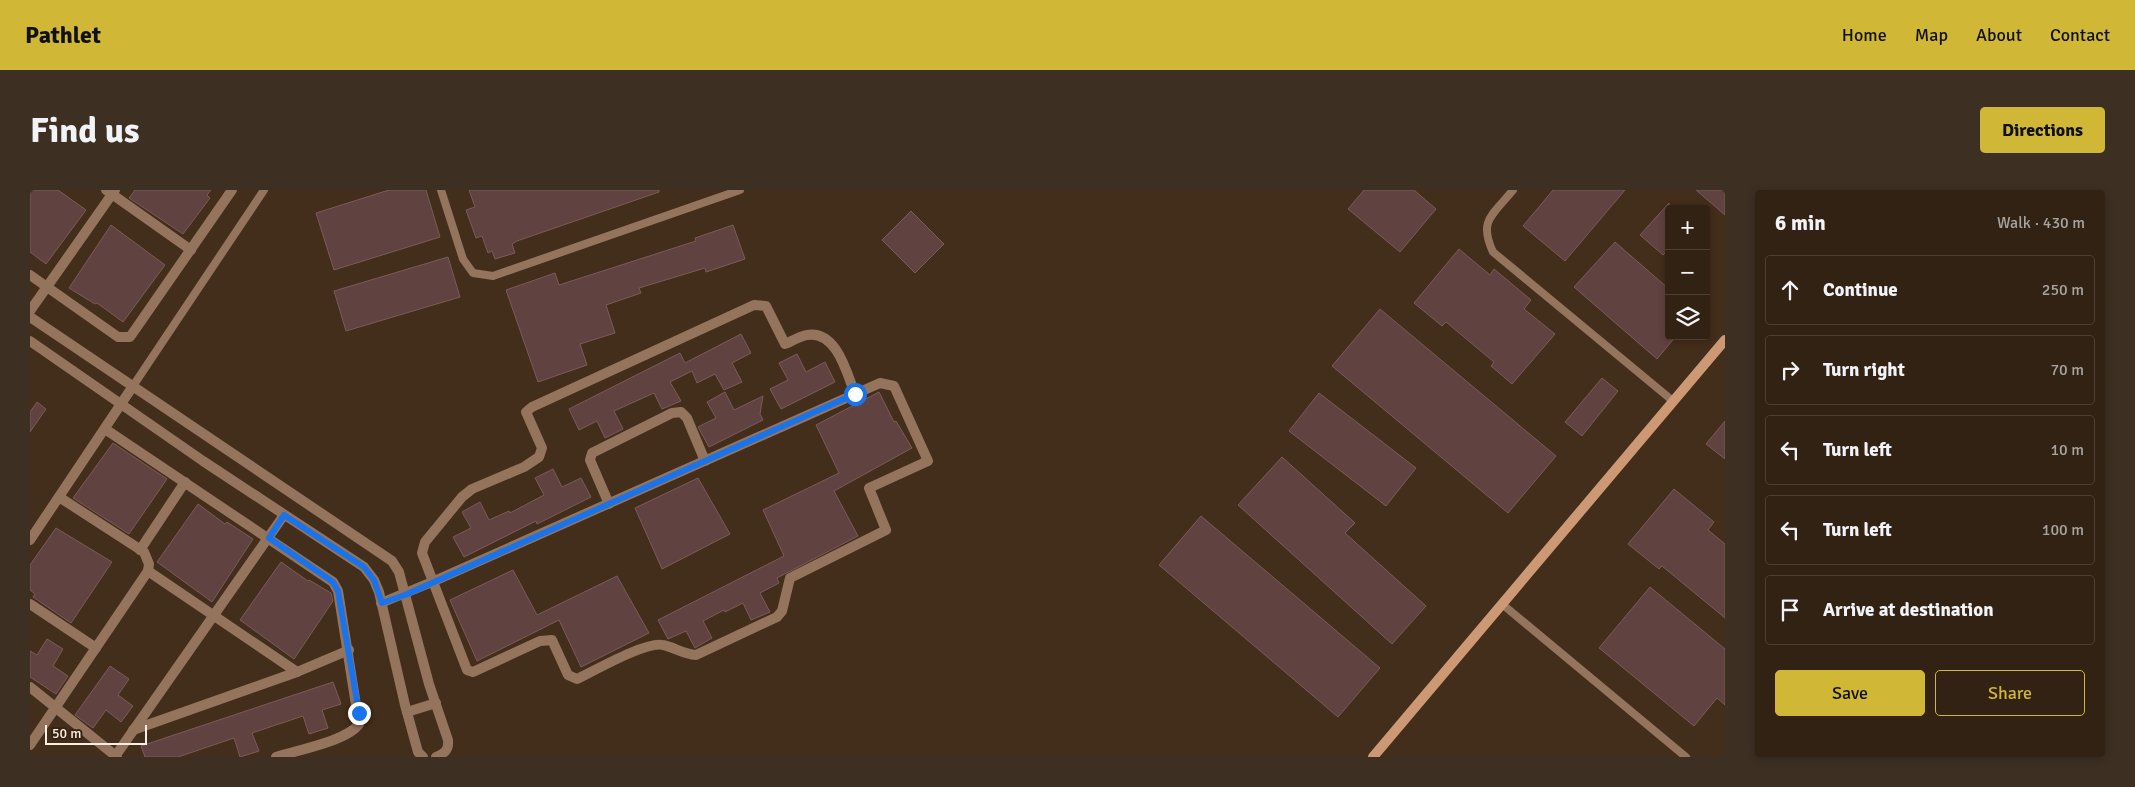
<!DOCTYPE html>
<html lang="en">
<head>
<meta charset="utf-8">
<style>
  :root { --surface:#322214; --page:#3d2f22; --text:#f1f3f6; --muted:#a8a4a0; --line:#4d3f34; --accent:#d0b736 }
  body { margin:0; font-family:Signika,sans-serif; background:var(--page); color:var(--text) }
  .controls { position:absolute; right:15px; top:15px; display:grid; overflow:hidden; border-radius:5px; box-shadow:0 2px 8px #0003 }
  .controls button { width:45px; height:45px; display:grid; place-items:center; padding:0; border:0; border-bottom:1px solid var(--line); background:var(--surface); color:var(--text); font:25px sans-serif }
  .scale { position:absolute; left:15px; bottom:12px; width:102px; box-sizing:border-box; padding-left:5px; border:2px solid #fceee3; border-top:0; font-size:14px; line-height:18px; white-space:nowrap; color:#fceee3; -webkit-text-stroke:4px #382312; paint-order:stroke }
  .stop { position:absolute; width:15px; height:15px; margin:-11px; border:4px solid #1a73e8; border-radius:50%; background:#fff }
  .stop.end { background:#1a73e8; border-color:#fff; box-shadow:0 1px 5px #0008 }
  .list { margin:0; padding:0; list-style:none }
  h2 { display:flex; justify-content:space-between; align-items:center; height:65px; margin:0; padding:0 20px; font-size:21px }
  h2 small { font-size:16px; font-weight:400; color:var(--muted) }
  .list li { display:grid; grid-template-columns:32px 1fr auto; gap:15px; align-items:center; box-sizing:border-box; height:70px; margin:0 10px 10px; padding:0 10px; border:1px solid var(--line); border-radius:5px }
  .list b { display:block; font-size:19px; white-space:nowrap }
  .list em { font-size:16px; font-style:normal; color:var(--muted) }
  .actions { display:flex; gap:10px; padding:15px 20px }
  .actions a { flex:1; padding:11px 0; border:1px solid var(--accent); border-radius:5px; text-align:center; font-size:18px; color:var(--accent) }
  .actions .main { background:var(--accent); color:#111 }
  .icon { flex:none; width:28px; height:28px; fill:none; stroke:currentColor; stroke-width:2; stroke-linecap:round; stroke-linejoin:round }
  .map { position:relative; flex:none; width:1695px; height:567px; overflow:hidden; border-radius:5px }
  header { display:flex; align-items:center; gap:30px; box-sizing:border-box; height:70px; padding:0 25px; background:var(--accent); color:#111 }
  header strong { font-size:24px }
  nav { display:flex; gap:28px; margin-inline-start:auto; font-size:18px }
  .intro { display:flex; align-items:center; justify-content:space-between; box-sizing:border-box; height:120px; padding:0 30px }
  h1 { margin:0; font-size:35px }
  .button { padding:12px 22px; border-radius:5px; background:var(--accent); color:#111; font-size:18px; font-weight:700 }
  main { display:flex; gap:30px; padding:0 30px }
  aside { flex:1; background:var(--surface); border-radius:5px; box-shadow:0 2px 8px #0003 }
  .map>svg:first-child { display:block }
  .building { fill:#604240; stroke:#7c5b59 }
  .lines { fill:none; stroke-linecap:round; stroke-linejoin:round }
  .lane { stroke:#95745e; stroke-width:8 }
  .street { stroke:#95745e; stroke-width:10 }
  .secondary { stroke:#cd9874; stroke-width:10 }
  .route { stroke:#1a73e8; stroke-width:6 }
</style>
</head>
<body>
<header>
<strong>Pathlet</strong>
<nav><a>Home</a><a>Map</a><a>About</a><a>Contact</a></nav>
</header>
<div class="intro"><h1>Find us</h1><a class="button">Directions</a></div>
<main>
<div class="map">
<svg width="1695" height="567" viewBox="0 0 1695 567">
  <rect width="100%" height="100%" fill="#432d1b"/>
  <g class="building">
    <polygon points="0,0 28,0 56,20 16,74 0,62"/>
    <polygon points="105,0 181,0 177,5 180,8 153,44 99,8"/>
    <polygon points="359,0 396,0 410,47 304,80 286,23"/>
    <polygon points="439,0 629,0 629,2 487,51 482,54 485,63 465,69 462,61 458,63 452,46 446,48 436,20 445,17"/>
    <polygon points="1334,0 1384,0 1406,19 1370,62 1318,19"/>
    <polygon points="1523,0 1595,0 1535,71 1493,36"/>
    <polygon points="1666,0 1695,0 1695,25"/>
    <polygon points="1639,13 1639,59 1633,65 1610,45"/>
    <polygon points="881,21 914,54 885,83 852,50"/>
    <polygon points="81,35 135,75 93,132 67,113 65,114 39,98"/>
    <polygon points="703,35 715,69 676,82 675,78 609,98 611,103 576,115 585,143 550,154 557,175 508,192 476,100 525,83 529,95 666,51 665,48"/>
    <polygon points="1585,52 1639,99 1639,146 1646,146 1627,169 1544,97"/>
    <polygon points="1429,59 1460,85 1464,79 1501,110 1494,119 1525,144 1482,194 1461,176 1464,172 1416,132 1412,136 1384,113"/>
    <polygon points="418,67 430,107 316,141 304,101"/>
    <polygon points="1350,119 1526,266 1478,323 1302,176"/>
    <polygon points="711,144 721,163 702,173 712,192 694,200 685,184 667,193 662,181 640,192 651,211 632,219 624,203 584,221 593,239 575,248 567,231 549,240 539,219 650,163 655,173"/>
    <polygon points="767,164 776,182 795,172 805,192 751,219 740,199 758,190 749,173"/>
    <polygon points="1572,188 1588,201 1552,246 1535,232"/>
    <polygon points="695,202 704,220 733,206 730,224 733,230 679,257 668,237 686,228 677,212"/>
    <polygon points="849,202 864,232 866,231 882,258 804,301 828,346 747,388 749,393 730,403 740,422 721,430 713,413 695,422 694,420 673,431 682,448 665,458 656,441 638,449 628,430 754,366 733,320 809,283 786,235"/>
    <polygon points="1289,203 1386,278 1356,316 1259,241"/>
    <polygon points="7,212 16,219 0,242 0,222"/>
    <polygon points="1695,231 1695,269 1676,254"/>
    <polygon points="83,253 137,289 99,344 43,308"/>
    <polygon points="1252,267 1325,333 1315,343 1396,416 1362,454 1208,315"/>
    <polygon points="523,279 532,297 551,288 561,307 507,334 506,331 434,367 423,347 441,338 432,322 450,312 459,330 479,321 480,323 514,305 505,288"/>
    <polygon points="668,288 700,344 632,379 605,318"/>
    <polygon points="1644,299 1684,332 1678,340 1695,354 1695,428 1632,376 1629,379 1598,354"/>
    <polygon points="168,314 195,334 197,332 223,349 182,412 127,372"/>
    <polygon points="1171,326 1350,478 1308,527 1129,375"/>
    <polygon points="26,338 82,372 41,433 3,407 5,404 0,400 0,375"/>
    <polygon points="251,372 278,391 279,390 301,403 303,411 264,469 210,430"/>
    <polygon points="483,380 507,425 587,386 619,443 551,477 529,430 447,471 420,410"/>
    <polygon points="1620,397 1695,459 1695,515 1687,508 1664,536 1569,458"/>
    <polygon points="17,449 33,459 23,476 38,486 26,504 0,487 0,461 7,465"/>
    <polygon points="80,476 99,489 88,505 103,516 91,532 76,520 63,538 45,525"/>
    <polygon points="303,492 311,514 292,520 298,538 279,544 273,526 222,543 229,561 210,567 204,548 148,567 115,567 111,556"/>
  </g>
  <g class="lines">
    <g class="lane">
      <polyline points="411,0 433,69 443,83 463,86 710,0"/>
      <path d="M1483,0C1463,25 1448,30 1463,62L1643,211"/>
      <polyline points="103,196 234,0"/>
      <polyline points="1472,414 1656,567"/>
    </g>
    <g class="street">
      <polyline points="76,0 161,60"/>
      <polyline points="0,85 88,147 100,147 202,0"/>
      <polyline points="0,121 85,0"/>
      <path d="M0,127L362,371L369,382L399,494L418,550C419,560 415,563 406,567"/>
      <polyline points="0,151 173,271 334,377 344,390 349,402 375,515 388,562 393,567"/>
      <path d="M75,239L303,392L308,401L329,534C317,551 268,560 246,567"/>
      <polyline points="579,314 560,270 562,263 642,223 651,222 657,228 675,271"/>
      <polyline points="0,350 103,196"/>
      <polyline points="110,360 155,292"/>
      <polyline points="118,381 267,482"/>
      <path d="M351,413L402,392L850,193L864,196L898,271L839,298L856,340L760,388L752,421L747,427L666,465C653,464 644,457 633,455C616,451 564,481 547,489L538,485L522,450L510,451L443,482L437,480L392,363L395,352L432,307L442,299L494,277L509,267L512,258L496,222L502,217L724,115L736,116L755,154C762,151 770,146 777,145C807,140 817,184 825,204"/>
      <polyline points="0,414 66,458"/>
      <polyline points="0,497 87,567"/>
      <polyline points="377,522 406,513"/>
      <polyline points="103,540 267,482 319,460"/>
      <polyline points="0,555 118,381 119,374 114,362 29,307"/>
      <polyline points="86,565 254,325"/>
    </g>
    <polyline class="secondary" points="1343,567 1695,150"/>
  </g>
  <g class="lines">
    <polyline class="route" points="329,523 308,401 303,392 239,348 254,325 334,377 344,390 352,413 375,405 825,204"/>
  </g>
</svg>
<div class="controls">
<button>+</button>
<button>−</button>
<button><svg class="icon" aria-label="layers" viewBox="0 0 24 24"><path d="M12 4l9 5-9 5-9-5zM3 14l9 5 9-5"/></svg></button>
</div>
<div class="scale">50 m</div>
<div class="stop" style="left:825px;top:204px"></div>
<div class="stop end" style="left:329px;top:523px"></div>
</div>
<aside>
<h2>6 min<small>Walk · 430 m</small></h2>
<ul class="list">
<li><svg class="icon" aria-label="ahead" viewBox="0 0 24 24"><path d="M12 20V5M6 11l6-6 6 6"/></svg><div><b>Continue</b></div><em>250 m</em></li>
<li><svg class="icon" aria-label="right" viewBox="0 0 24 24"><path d="M7 20v-9h11M14 6l5 5-5 5"/></svg><div><b>Turn right</b></div><em>70 m</em></li>
<li><svg class="icon" aria-label="left" viewBox="0 0 24 24"><path d="M17 20v-9H6M10 6l-5 5 5 5"/></svg><div><b>Turn left</b></div><em>10 m</em></li>
<li><svg class="icon" aria-label="left" viewBox="0 0 24 24"><path d="M17 20v-9H6M10 6l-5 5 5 5"/></svg><div><b>Turn left</b></div><em>100 m</em></li>
<li><svg class="icon" aria-label="arrive" viewBox="0 0 24 24"><path d="M6 21V4h12l-3 4 3 4H6"/></svg><div><b>Arrive at destination</b></div></li>
</ul>
<div class="actions"><a class="main">Save</a><a>Share</a></div>
</aside>
</main>
</body>
</html>
